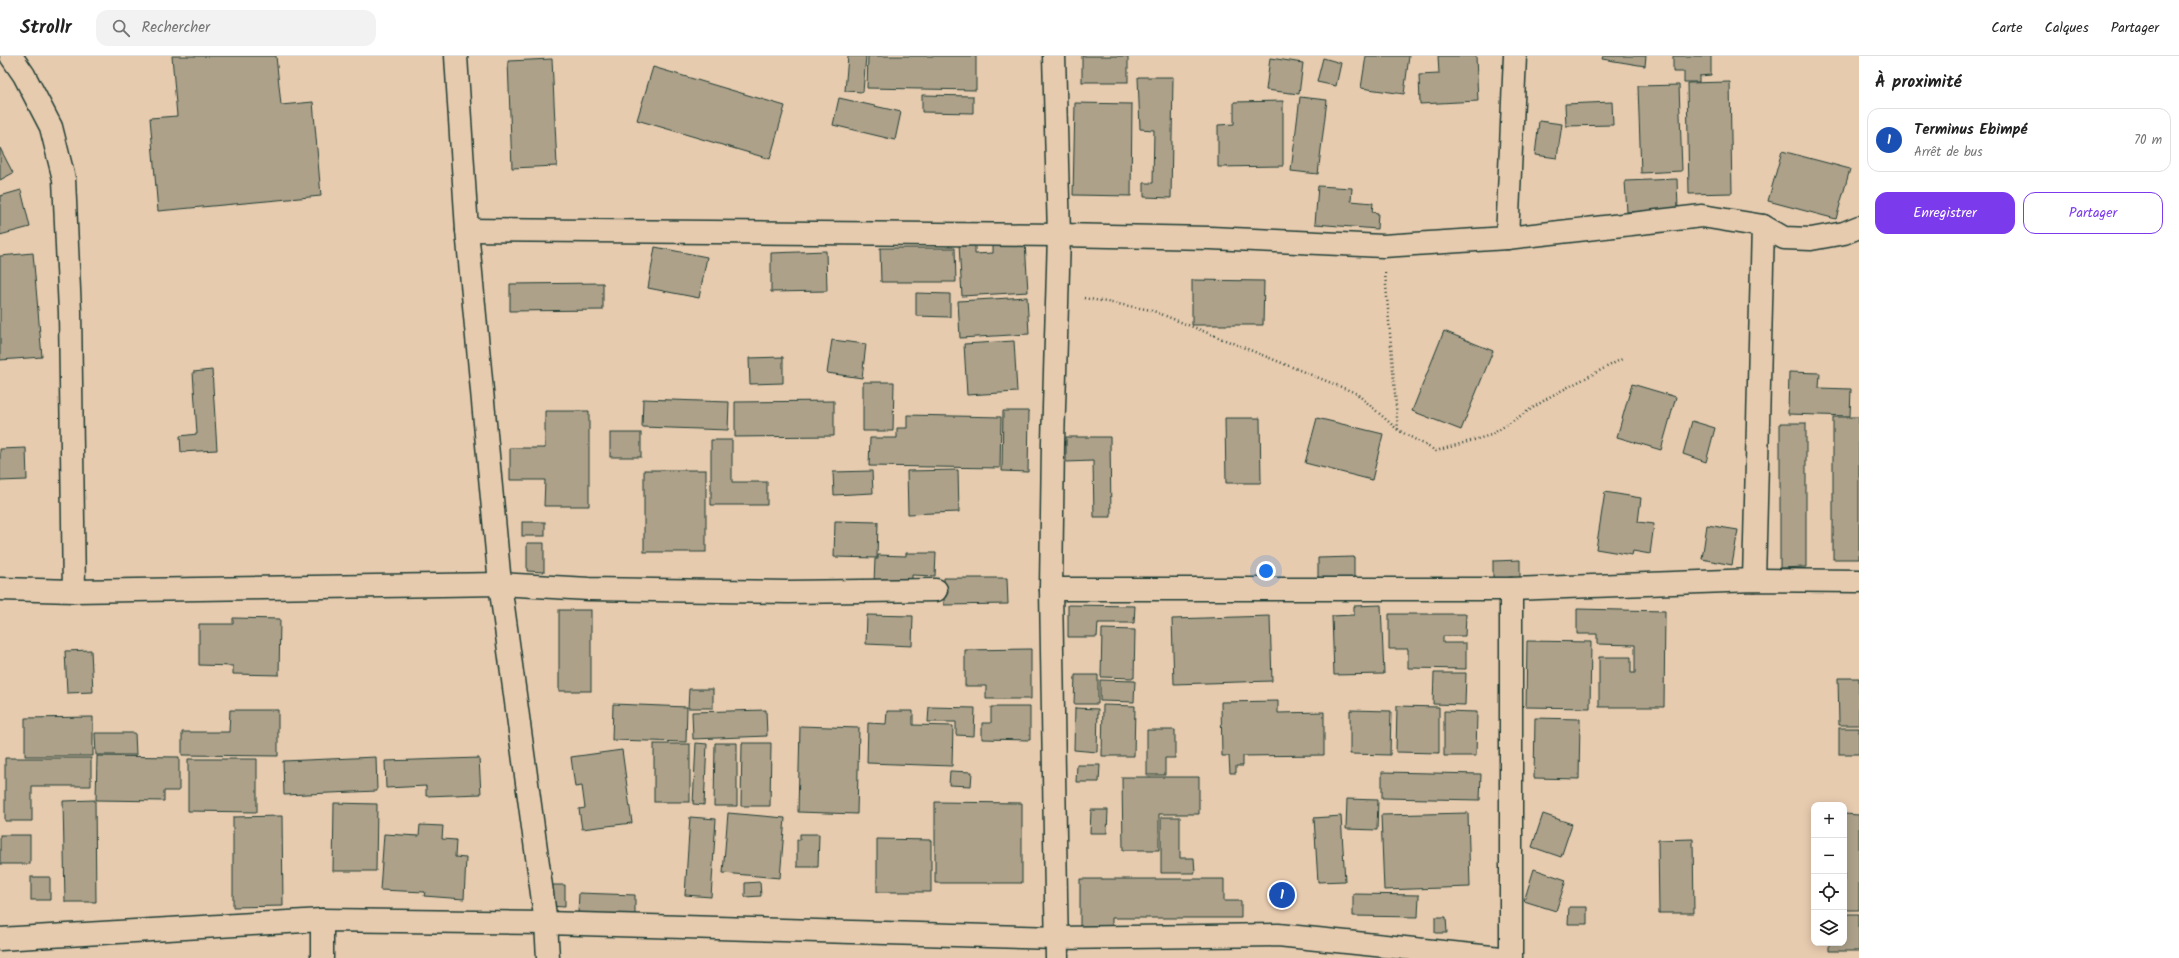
<!DOCTYPE html>
<html lang="fr">
<head>
<meta charset="utf-8">
<style>
  :root { --surface:#fff; --page:#f2f2f2; --text:#222; --muted:#767676; --line:#e0e0e0; --accent:#7c3aed }
  body { margin:0; font-family:Kalam,sans-serif; background:var(--page); color:var(--text) }
  .controls { position:absolute; right:12px; bottom:12px; display:grid; overflow:hidden; border-radius:8px; box-shadow:0 2px 10px #0003 }
  .controls button { width:36px; height:36px; display:grid; place-items:center; padding:0; border:0; border-bottom:1px solid var(--line); background:var(--surface); color:var(--text); font:20px sans-serif }
  .you { position:absolute; left:1266px; top:515px; width:14px; height:14px; margin:-10px; border:3px solid #fff; border-radius:50%; background:#1a73e8; box-shadow:0 0 0 6px #1a73e833 }
  .badge { display:grid; place-items:center; width:26px; height:26px; border-radius:50%; background:var(--accent); color:#fff; font-size:13px; font-weight:700 }
  .pin { position:absolute; translate:-50% -50%; border:2px solid #fff; box-shadow:0 1px 4px #0006 }
  .list { margin:0; padding:0; list-style:none }
  h2 { display:flex; justify-content:space-between; align-items:center; height:52px; margin:0; padding:0 16px; font-size:17px }
  h2 small { font-size:13px; font-weight:400; color:var(--muted) }
  .list li { display:grid; grid-template-columns:26px 1fr auto; gap:12px; align-items:center; box-sizing:border-box; height:64px; margin:0 8px 8px; padding:0 8px; border:1px solid var(--line); border-radius:12px }
  .list b { display:block; font-size:15px; white-space:nowrap }
  .list p { margin:0; font-size:13px; white-space:nowrap; color:var(--muted) }
  .list em { font-size:13px; font-style:normal; color:var(--muted) }
  .actions { display:flex; gap:8px; padding:12px 16px }
  .actions a { flex:1; padding:9px 0; border:1px solid var(--accent); border-radius:12px; text-align:center; font-size:14px; color:var(--accent) }
  .actions .main { background:var(--accent); color:#fff }
  .icon { flex:none; width:22px; height:22px; fill:none; stroke:currentColor; stroke-width:2; stroke-linecap:round; stroke-linejoin:round }
  .map { position:relative; flex:none; width:1859px; height:902px; overflow:hidden }
  header { display:flex; align-items:center; gap:24px; box-sizing:border-box; height:56px; padding:0 20px; background:var(--surface); border-bottom:1px solid var(--line) }
  header strong { font-size:19px }
  nav { display:flex; gap:22px; margin-inline-start:auto; font-size:14px }
  .search { width:280px; height:36px; background:var(--page); display:flex; align-items:center; gap:10px; box-sizing:border-box; padding:0 14px; border-radius:12px; color:var(--muted); font-size:15px }
  main { display:flex }
  aside { flex:1; background:var(--surface) }
  .map>svg:first-child { display:block }
  .building { fill:#ada18a; stroke:#1f3d34 }
  .lines { fill:none; stroke-linecap:round; stroke-linejoin:round }
  .street-casing { stroke:#1f3d34; stroke-width:25 }
  .secondary-casing { stroke:#1f3d34; stroke-width:25 }
  .path { stroke:#1f3d34; stroke-width:2.5; stroke-dasharray:1 3; stroke-linecap:butt }
  .street { stroke:#e7cbaf; stroke-width:22 }
  .secondary { stroke:#e7cbaf; stroke-width:22 }
</style>
</head>
<body>
<header>
<strong>Strollr</strong>
<div class="search"><svg class="icon" aria-label="search" viewBox="0 0 24 24"><circle cx="10" cy="10" r="6"/><path d="M15 15l6 6"/></svg>Rechercher</div>
<nav><a>Carte</a><a>Calques</a><a>Partager</a></nav>
</header>
<main>
<div class="map">
<svg width="1859" height="902" viewBox="0 0 1859 902">
  <rect width="100%" height="100%" fill="#e7cbaf"/>
  <filter id="ink" filterUnits="userSpaceOnUse"><feTurbulence type="fractalNoise" baseFrequency=".025" numOctaves="2"/><feDisplacementMap in="SourceGraphic" scale="8" xChannelSelector="R" yChannelSelector="G"/><feConvolveMatrix kernelMatrix="1 2 1 2 8 2 1 2 1" color-interpolation-filters="sRGB"/></filter>
  <g filter="url(#ink)">
    <g class="building">
      <polygon points="172,0 276,0 281,49 313,46 321,140 158,155 150,62 177,60"/>
      <polygon points="848,0 866,0 863,36 845,35"/>
      <polygon points="868,0 976,0 976,34 867,32"/>
      <rect x="1082" y="0" width="46" height="26"/>
      <polygon points="1366,0 1409,0 1404,38 1361,32"/>
      <polygon points="1438,0 1476,0 1478,45 1420,48 1419,19 1439,18"/>
      <polygon points="1603,0 1646,0 1645,10 1602,3"/>
      <polygon points="1673,0 1711,0 1711,19 1699,20 1699,26 1684,26 1684,16 1673,16"/>
      <polygon points="1270,2 1303,7 1299,38 1266,34"/>
      <polygon points="1323,2 1341,7 1336,30 1317,26"/>
      <polygon points="552,3 557,110 512,112 508,5"/>
      <polygon points="653,11 785,50 770,103 637,64"/>
      <polygon points="1138,21 1173,21 1171,142 1144,141 1144,127 1153,127 1154,74 1140,73"/>
      <polygon points="1730,26 1732,137 1689,138 1687,27"/>
      <polygon points="1679,29 1682,115 1641,117 1638,30"/>
      <polygon points="922,39 973,40 973,57 922,56"/>
      <polygon points="1300,41 1327,44 1318,118 1291,115"/>
      <polygon points="839,42 901,56 895,84 833,69"/>
      <polygon points="1283,45 1283,110 1218,111 1218,69 1234,68 1234,46"/>
      <polygon points="1612,46 1613,69 1566,70 1565,48"/>
      <polygon points="1075,47 1132,48 1131,140 1073,139"/>
      <polygon points="1539,65 1562,68 1557,102 1535,99"/>
      <polygon points="0,92 13,117 0,124"/>
      <polygon points="1782,95 1850,113 1836,163 1768,145"/>
      <polygon points="1677,123 1678,154 1627,156 1625,125"/>
      <polygon points="1318,130 1352,132 1351,145 1373,147 1372,156 1378,157 1377,173 1315,168"/>
      <polygon points="21,134 30,171 0,179 0,140"/>
      <polygon points="1025,186 1028,236 962,240 959,188 975,187 975,198 993,197 993,188"/>
      <polygon points="655,191 707,201 699,242 648,232"/>
      <polygon points="880,192 955,192 956,226 881,226"/>
      <polygon points="826,195 827,235 771,236 771,197"/>
      <polygon points="33,197 42,301 0,304 0,200"/>
      <polygon points="1192,224 1264,225 1263,269 1192,269"/>
      <polygon points="603,227 603,254 510,255 510,228"/>
      <polygon points="916,237 950,238 950,261 916,260"/>
      <polygon points="1027,241 1029,278 960,282 958,245"/>
      <polygon points="1444,275 1493,295 1461,374 1412,355"/>
      <polygon points="832,284 866,288 862,322 827,317"/>
      <polygon points="1014,285 1017,336 967,339 964,288"/>
      <polygon points="783,301 783,327 750,328 749,302"/>
      <polygon points="212,314 217,394 181,396 180,380 197,378 193,316"/>
      <polygon points="1789,316 1820,317 1819,332 1851,333 1850,360 1788,358"/>
      <polygon points="863,326 894,326 893,375 863,375"/>
      <polygon points="1632,328 1676,341 1661,394 1617,381"/>
      <polygon points="643,343 729,346 728,374 642,371"/>
      <polygon points="834,345 834,380 735,381 735,346"/>
      <polygon points="545,355 589,355 589,450 544,450 545,424 510,424 510,392 545,392"/>
      <polygon points="1003,355 1029,355 1028,416 1002,415"/>
      <polygon points="907,359 1001,361 1000,412 869,410 870,382 897,382 897,372 907,372"/>
      <rect x="1833" y="361" width="26" height="142"/>
      <polygon points="1225,362 1260,362 1261,427 1226,427"/>
      <polygon points="1317,362 1383,378 1372,424 1305,407"/>
      <polygon points="1692,365 1715,372 1706,406 1683,398"/>
      <polygon points="1780,367 1806,367 1806,511 1780,512"/>
      <rect x="610" y="377" width="31" height="24"/>
      <polygon points="1066,381 1110,381 1111,461 1094,461 1093,405 1066,406"/>
      <polygon points="711,384 732,384 732,426 767,426 767,449 711,449"/>
      <polygon points="26,392 27,424 0,425 0,393"/>
      <rect x="644" y="414" width="62" height="82"/>
      <polygon points="958,414 959,456 908,458 907,415"/>
      <polygon points="872,415 873,437 834,439 833,416"/>
      <polygon points="1605,436 1641,442 1638,466 1654,468 1650,498 1633,495 1632,499 1596,493"/>
      <polygon points="835,465 878,466 877,502 834,501"/>
      <rect x="522" y="466" width="23" height="14"/>
      <polygon points="1707,469 1738,474 1732,509 1702,503"/>
      <polygon points="527,487 544,487 544,516 527,515"/>
      <polygon points="906,497 936,497 935,520 912,519 912,526 874,526 875,503 878,503 878,499 906,500"/>
      <polygon points="1354,501 1354,527 1318,527 1318,502"/>
      <polygon points="1520,504 1520,522 1493,522 1493,505"/>
      <polygon points="944,522 1007,522 1008,548 944,549"/>
      <polygon points="1068,549 1135,550 1134,567 1098,567 1097,581 1068,581"/>
      <polygon points="1381,549 1384,618 1334,619 1332,560 1354,559 1354,550"/>
      <polygon points="1577,553 1665,555 1664,651 1599,651 1599,601 1631,601 1631,617 1635,617 1635,589 1597,588 1597,578 1577,578"/>
      <rect x="559" y="554" width="32" height="81"/>
      <polygon points="1389,558 1466,558 1465,580 1443,580 1443,587 1466,587 1466,613 1408,612 1408,593 1389,593"/>
      <polygon points="867,559 913,560 912,590 866,588"/>
      <polygon points="1270,560 1272,625 1174,628 1172,563"/>
      <polygon points="233,562 280,563 279,619 233,618 233,610 199,609 199,568 233,568"/>
      <polygon points="1102,573 1135,574 1134,622 1101,621"/>
      <polygon points="1527,585 1591,586 1590,652 1526,651"/>
      <polygon points="1031,593 1031,643 986,643 986,630 965,630 965,594"/>
      <polygon points="91,594 93,636 67,637 65,595"/>
      <polygon points="1434,617 1466,617 1465,649 1433,648"/>
      <polygon points="1075,619 1098,619 1098,648 1074,648"/>
      <polygon points="1838,622 1859,622 1859,669 1839,669"/>
      <polygon points="1100,624 1135,625 1134,646 1100,645"/>
      <polygon points="689,633 713,633 713,652 688,652"/>
      <polygon points="1278,645 1278,657 1324,656 1324,699 1243,700 1243,710 1236,710 1236,717 1230,717 1229,700 1222,700 1221,646"/>
      <polygon points="613,648 687,651 686,686 612,684"/>
      <polygon points="1103,649 1135,650 1134,700 1102,700"/>
      <polygon points="1397,650 1439,651 1439,697 1396,696"/>
      <polygon points="929,651 975,652 974,680 956,679 956,666 928,666"/>
      <polygon points="991,651 1030,651 1030,684 982,683 982,667 991,667"/>
      <polygon points="1075,652 1098,653 1097,696 1074,694"/>
      <polygon points="230,654 278,654 278,700 182,699 182,676 229,676"/>
      <polygon points="766,654 767,680 693,683 692,656"/>
      <polygon points="1350,654 1391,655 1390,699 1350,698"/>
      <polygon points="887,655 913,655 913,669 953,670 952,710 867,707 868,667 886,668"/>
      <polygon points="1444,655 1477,656 1476,700 1444,700"/>
      <polygon points="93,661 93,700 25,700 25,662"/>
      <polygon points="1535,662 1580,663 1579,723 1534,722"/>
      <polygon points="800,670 859,672 857,758 798,756"/>
      <rect x="1839" y="672" width="20" height="26"/>
      <polygon points="1147,674 1175,674 1175,702 1165,702 1165,719 1147,719"/>
      <polygon points="95,677 135,677 136,699 96,699"/>
      <polygon points="696,687 707,688 704,749 693,748"/>
      <polygon points="715,687 737,687 737,750 714,750"/>
      <polygon points="742,687 771,687 770,750 741,750"/>
      <rect x="654" y="688" width="36" height="58"/>
      <polygon points="622,694 632,767 582,773 579,753 585,752 582,730 575,731 571,701"/>
      <polygon points="97,700 179,701 179,735 164,735 164,745 96,744"/>
      <polygon points="376,701 377,735 284,739 283,705"/>
      <polygon points="5,702 91,702 91,730 32,730 32,765 5,765"/>
      <polygon points="479,702 481,738 426,740 426,730 386,732 385,705"/>
      <polygon points="188,703 257,703 257,756 188,755"/>
      <polygon points="1077,709 1100,709 1099,726 1076,726"/>
      <polygon points="950,715 972,716 971,730 949,729"/>
      <polygon points="1382,716 1481,718 1480,744 1382,742"/>
      <polygon points="1122,721 1199,721 1199,758 1159,758 1159,794 1123,794"/>
      <polygon points="1347,743 1378,744 1377,774 1346,773"/>
      <polygon points="95,744 96,846 65,846 63,745"/>
      <polygon points="935,746 1022,747 1022,827 935,827"/>
      <polygon points="334,747 377,748 376,815 333,815"/>
      <polygon points="1091,754 1108,754 1107,777 1090,777"/>
      <polygon points="728,757 785,762 780,822 723,817"/>
      <polygon points="1468,757 1470,831 1384,834 1381,759"/>
      <polygon points="1543,758 1572,768 1561,801 1532,791"/>
      <polygon points="1844,758 1859,759 1859,854 1844,854"/>
      <polygon points="282,760 283,850 233,851 233,761"/>
      <polygon points="1341,760 1345,825 1318,826 1314,762"/>
      <polygon points="690,761 716,763 711,841 685,839"/>
      <polygon points="1161,761 1180,761 1180,802 1194,802 1195,817 1161,817"/>
      <polygon points="420,769 443,770 442,783 456,784 455,801 466,802 464,843 424,840 425,836 380,834 384,778 419,780"/>
      <polygon points="800,778 819,778 818,811 797,811 797,784 800,784"/>
      <rect x="0" y="779" width="30" height="29"/>
      <polygon points="877,783 931,784 931,836 877,836"/>
      <polygon points="1693,783 1694,857 1659,857 1658,784"/>
      <polygon points="1534,813 1566,824 1556,855 1524,845"/>
      <rect x="31" y="821" width="19" height="23"/>
      <polygon points="1080,823 1224,823 1224,845 1241,845 1241,862 1112,862 1112,875 1080,875"/>
      <polygon points="760,826 761,840 745,841 745,827"/>
      <polygon points="549,829 565,829 565,851 548,850"/>
      <polygon points="579,837 635,839 635,859 578,857"/>
      <polygon points="1353,838 1419,839 1418,861 1353,860"/>
      <polygon points="1569,851 1587,851 1587,868 1568,868"/>
      <polygon points="1844,858 1859,858 1859,895 1829,895 1829,887 1844,887"/>
      <polygon points="1435,861 1446,861 1447,877 1435,877"/>
    </g>
    <g class="lines">
      <defs>
        <g id="street">
          <polyline points="11,0 24,19 51,71 64,123 70,256 74,535"/>
          <polyline points="456,0 467,174 500,528 546,867 548,902"/>
          <polyline points="467,174 1059,179 1210,182 1383,190 1507,182 1702,160 1763,170 1784,182 1811,183 1844,177 1859,171"/>
          <polyline points="1507,182 1515,0"/>
          <polyline points="1754,524 1763,170"/>
          <polyline points="0,533 74,535 500,528 589,533 788,536 936,534"/>
          <polyline points="1051,533 1511,533 1754,524 1859,525"/>
          <polyline points="1511,533 1511,902"/>
          <polyline points="322,864 322,902"/>
          <polyline points="0,883 322,864 546,867 1057,882 1278,879 1501,902"/>
        </g>
        <polyline id="secondary" points="1054,0 1059,179 1053,386 1051,533 1057,902"/>
      </defs>
      <use href="#street" class="street-casing"/>
      <use href="#secondary" class="secondary-casing"/>
      <g class="path">
        <polyline points="1385,217 1398,374"/>
        <polyline points="1084,242 1151,254 1356,337 1398,374 1436,395 1491,379 1551,340 1624,302"/>
      </g>
      <use href="#street" class="street"/>
      <use href="#secondary" class="secondary"/>
    </g>
  </g>
</svg>
<div class="controls">
<button>+</button>
<button>−</button>
<button><svg class="icon" aria-label="locate" viewBox="0 0 24 24"><circle cx="12" cy="12" r="6"/><path d="M12 2v4M12 18v4M2 12h4M18 12h4"/></svg></button>
<button><svg class="icon" aria-label="layers" viewBox="0 0 24 24"><path d="M12 4l9 5-9 5-9-5zM3 14l9 5 9-5"/></svg></button>
</div>
<div class="you"></div>
<div class="pin badge" style="left:1282px;top:839px;background:#1a4fb4">1</div>
</div>
<aside>
<h2>À proximité<small></small></h2>
<ul class="list">
<li><span class="badge" style="background:#1a4fb4">1</span><div><b>Terminus Ebimpé</b><p>Arrêt de bus</p></div><em>70 m</em></li>
</ul>
<div class="actions"><a class="main">Enregistrer</a><a>Partager</a></div>
</aside>
</main>
</body>
</html>
